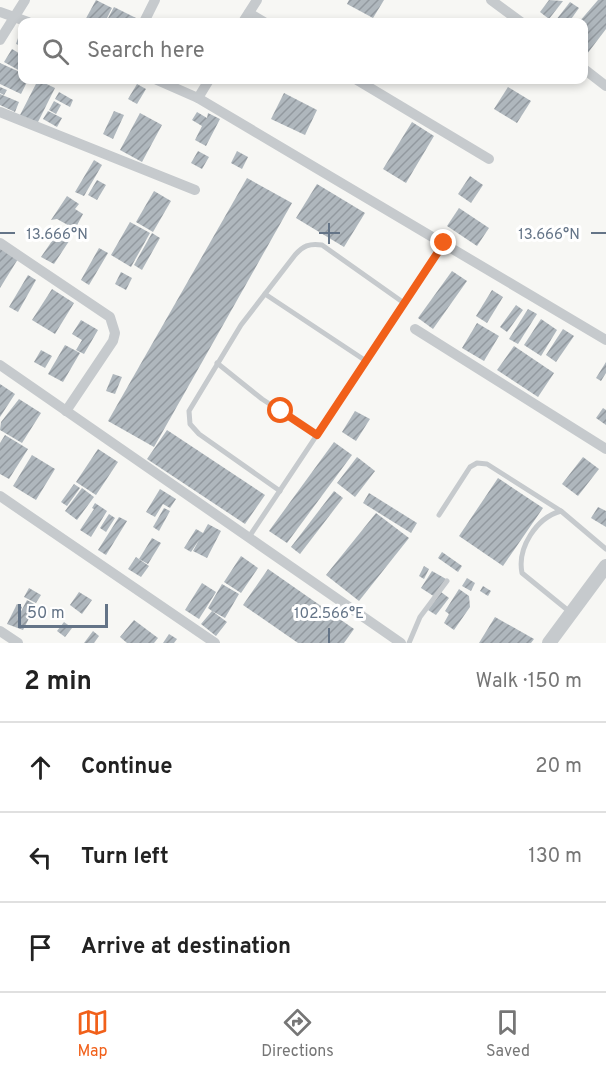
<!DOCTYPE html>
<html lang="en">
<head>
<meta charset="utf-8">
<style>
  :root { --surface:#fff; --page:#f2f2f2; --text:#222; --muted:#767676; --line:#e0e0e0; --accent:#f1601a }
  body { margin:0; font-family:Overpass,sans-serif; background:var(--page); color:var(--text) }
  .scale { position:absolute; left:18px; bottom:15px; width:90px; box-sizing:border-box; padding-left:6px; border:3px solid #647487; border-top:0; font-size:16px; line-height:21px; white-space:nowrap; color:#647487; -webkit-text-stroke:4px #fff; paint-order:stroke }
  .stop { position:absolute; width:18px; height:18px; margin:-14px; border:4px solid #f1601a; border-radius:50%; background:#fff }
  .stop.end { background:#f1601a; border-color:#fff; box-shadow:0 2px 6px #0008 }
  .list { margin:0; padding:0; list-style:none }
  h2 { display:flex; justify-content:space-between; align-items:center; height:78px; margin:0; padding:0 24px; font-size:26px }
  h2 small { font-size:20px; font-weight:400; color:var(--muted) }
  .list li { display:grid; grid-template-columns:39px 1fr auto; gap:18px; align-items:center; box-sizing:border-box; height:90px; padding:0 24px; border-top:2px solid var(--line) }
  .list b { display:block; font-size:22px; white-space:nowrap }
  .list em { font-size:20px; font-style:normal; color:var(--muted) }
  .icon { flex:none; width:33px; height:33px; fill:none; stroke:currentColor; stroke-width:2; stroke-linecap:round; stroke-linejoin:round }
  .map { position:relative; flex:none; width:606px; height:643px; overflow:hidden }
  .search { position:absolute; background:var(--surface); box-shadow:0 3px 9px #0003; left:18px; right:18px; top:18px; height:66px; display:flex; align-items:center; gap:15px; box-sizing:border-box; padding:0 21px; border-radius:12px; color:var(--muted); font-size:22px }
  .sheet { height:348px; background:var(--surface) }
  nav { display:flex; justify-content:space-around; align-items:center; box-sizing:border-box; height:84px; border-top:2px solid var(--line); background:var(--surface); font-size:16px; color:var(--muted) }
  nav a { display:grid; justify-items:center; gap:3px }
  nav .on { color:var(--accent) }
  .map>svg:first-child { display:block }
  .building { fill:url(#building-hatch) }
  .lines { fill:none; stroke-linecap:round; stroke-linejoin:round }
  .service { stroke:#c6cacd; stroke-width:5 }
  .minor { stroke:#c6cacd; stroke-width:10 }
  .tertiary { stroke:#c6cacd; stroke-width:14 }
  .route { stroke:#f1601a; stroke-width:8 }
  .ticks { fill:none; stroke:#647487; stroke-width:2 }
  .ticks-label { font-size:15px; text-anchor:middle; fill:#647487; stroke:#fff; stroke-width:6; stroke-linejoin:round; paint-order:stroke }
</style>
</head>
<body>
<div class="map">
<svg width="606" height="643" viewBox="0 0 606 643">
  <defs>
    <pattern id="building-hatch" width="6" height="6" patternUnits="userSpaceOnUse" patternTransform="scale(1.5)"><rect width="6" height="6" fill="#afb7bd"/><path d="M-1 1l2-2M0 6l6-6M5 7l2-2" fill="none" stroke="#92999f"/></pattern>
  </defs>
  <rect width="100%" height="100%" fill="#f7f7f4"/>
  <g class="building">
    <polygon points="96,0 112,8 105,22 84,22"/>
    <polygon points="349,0 384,0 373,18 347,4"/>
    <polygon points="549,0 563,1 549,19 540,12"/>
    <polygon points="598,0 606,0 606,29 587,54 584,51 584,22 579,22"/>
    <polygon points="570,2 579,8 569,22 560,22 556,20"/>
    <polygon points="114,7 136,18 133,22 106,22"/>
    <polygon points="20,32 22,33 22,46 16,44"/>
    <polygon points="12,49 22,55 22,72 4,62"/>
    <polygon points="0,63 22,73 22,80 28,80 21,94 0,84"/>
    <polygon points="38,80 55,88 37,124 20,115"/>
    <polygon points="137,84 146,89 137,104 128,99"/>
    <polygon points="0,87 7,90 4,95 0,93"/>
    <polygon points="508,87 531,101 517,123 494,109"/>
    <polygon points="59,92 73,100 70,107 55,99"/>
    <polygon points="284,93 317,110 305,135 271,119"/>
    <polygon points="0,94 19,102 15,112 0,105"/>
    <polygon points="54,101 61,105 56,114 49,110"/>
    <polygon points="48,111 62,118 57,127 43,119"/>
    <polygon points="114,111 124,115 113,139 103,134"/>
    <polygon points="197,112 207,118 208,113 220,119 206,146 195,140 202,126 192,120"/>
    <polygon points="140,113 162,125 142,162 120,150"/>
    <polygon points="412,122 434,136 406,183 383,169"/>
    <polygon points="198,151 209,157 202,169 191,163"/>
    <polygon points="237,151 248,157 242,169 231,163"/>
    <polygon points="94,160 102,165 84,196 75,192"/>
    <polygon points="470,176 483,185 471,203 458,194"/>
    <polygon points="247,178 292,203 154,447 108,421"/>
    <polygon points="97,180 106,185 97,200 88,195"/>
    <polygon points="317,184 365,213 344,247 296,218"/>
    <polygon points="154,191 171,201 153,232 136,222"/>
    <polygon points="67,196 79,204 75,209 83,214 75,229 57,219 51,220"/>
    <polygon points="459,208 489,228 477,246 447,226"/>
    <polygon points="130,222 150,233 131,267 111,255"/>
    <polygon points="61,228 73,235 54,264 41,257"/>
    <polygon points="152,233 160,238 142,270 134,265"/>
    <polygon points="0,248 18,259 0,288"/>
    <polygon points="99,248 108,253 89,285 81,280"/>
    <polygon points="452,271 467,281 433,329 418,318"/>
    <polygon points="121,272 132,278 126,290 115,284"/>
    <polygon points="28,275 36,280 18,312 9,307"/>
    <polygon points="52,289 74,303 55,334 32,320"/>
    <polygon points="492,290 503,297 487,323 476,316"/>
    <polygon points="516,305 523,310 507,332 500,327"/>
    <polygon points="528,309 537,314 518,344 509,339"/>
    <polygon points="541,319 557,330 541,356 524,345"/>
    <polygon points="81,320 98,330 84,354 76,350 82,340 72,334"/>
    <polygon points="477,323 499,336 484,361 462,348"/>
    <polygon points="563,329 574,336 556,362 546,355"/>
    <polygon points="65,345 80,353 63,382 48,374"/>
    <polygon points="514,346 554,373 538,397 497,370"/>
    <polygon points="41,350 52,356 45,368 34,362"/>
    <polygon points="606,362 606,373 601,381 596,378"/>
    <polygon points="113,374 122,377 115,394 106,391"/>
    <polygon points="0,384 15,394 0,417"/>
    <polygon points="19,399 41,413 22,443 0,430 1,422"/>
    <polygon points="603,408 606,410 606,425 596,418"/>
    <polygon points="355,411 370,419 356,441 342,432"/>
    <polygon points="167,430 265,495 245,524 147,459"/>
    <polygon points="5,435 28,449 9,479 0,474 0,443"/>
    <polygon points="334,442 352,455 287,543 269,531"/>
    <polygon points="98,449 118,462 96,495 76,482"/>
    <polygon points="32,455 55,469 36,500 13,486"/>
    <polygon points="357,457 375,471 355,497 337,483"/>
    <polygon points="583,457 599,469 578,496 562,484"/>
    <polygon points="498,478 543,508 503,566 459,536"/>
    <polygon points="74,484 80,488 67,506 61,502"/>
    <polygon points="82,488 94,497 77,520 65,511"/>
    <polygon points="160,489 176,499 170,508 163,504 155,517 146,512"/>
    <polygon points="334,491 343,498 300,554 291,547"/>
    <polygon points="369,493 417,523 411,533 363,503"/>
    <polygon points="95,503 107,511 91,537 80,530 94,509 92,508"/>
    <polygon points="598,507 606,511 606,527 591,518"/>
    <polygon points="164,508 170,511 159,531 153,527"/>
    <polygon points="376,513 409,538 359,601 326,575"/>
    <polygon points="109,514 115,518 106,532 100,528"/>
    <polygon points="119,517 127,521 106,555 98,550"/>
    <polygon points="208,524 221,531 207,558 193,551 199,540 191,552 184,548 196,529 203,533"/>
    <polygon points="152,538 161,543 148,564 139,559"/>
    <polygon points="442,552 462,566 458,572 438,558"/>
    <polygon points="241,556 258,568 241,593 224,582"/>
    <polygon points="136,557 149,566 141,577 128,569"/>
    <polygon points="424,566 429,569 424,579 419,576"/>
    <polygon points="268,569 354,629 344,643 298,643 243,605"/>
    <polygon points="432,571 446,579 435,597 421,588"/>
    <polygon points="467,578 475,583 471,591 462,586"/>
    <polygon points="202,583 216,592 199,619 185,610"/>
    <polygon points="222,584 239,594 225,618 212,611 227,622 216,636 201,624 212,611 208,608"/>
    <polygon points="483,586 491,591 488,596 480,591"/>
    <polygon points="29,588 41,595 36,603 24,597"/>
    <polygon points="459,589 469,596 470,607 454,630 444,623 449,614 445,611"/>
    <polygon points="79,592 92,600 82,614 70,605"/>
    <polygon points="441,592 449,598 436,615 428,610"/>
    <polygon points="27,600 36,605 23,630 7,624 17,604 22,607 17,619"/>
    <polygon points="495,617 534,639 531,643 479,643"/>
    <polygon points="134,620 158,638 154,643 127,643 120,637"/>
    <polygon points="64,622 72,628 65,637 57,631"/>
    <polygon points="93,631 99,636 94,643 84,643"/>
    <polygon points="169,634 177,639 174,643 163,643"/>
  </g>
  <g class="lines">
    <g class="service">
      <polyline points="265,294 366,361"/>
      <polyline points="217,363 262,399 317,435"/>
      <path d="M280,491L199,434L190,424L189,411L241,325L295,255C303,246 309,243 322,245L404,303"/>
      <polyline points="439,515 470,467 477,463 487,464 561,511"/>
      <polyline points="249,537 444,244"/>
      <path d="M570,612L522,573C517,548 536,518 561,511L606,549"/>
      <polyline points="409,643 420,617 447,581"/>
    </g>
    <g class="minor">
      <polyline points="491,0 521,22"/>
      <polyline points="0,12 28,22"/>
      <polyline points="249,13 264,22"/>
      <polyline points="144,22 155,0"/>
      <polyline points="243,22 257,0"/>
      <polyline points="0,40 25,0"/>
      <polyline points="584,69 606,86"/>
      <polyline points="157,80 198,98 606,340"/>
      <polyline points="357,80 489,159"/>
      <polyline points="198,98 209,80"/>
      <polyline points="0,112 195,190"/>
      <polyline points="0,243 110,317 115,333 113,341 66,411"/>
      <polyline points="415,329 606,449"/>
      <polyline points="0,365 401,643"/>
      <polyline points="0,496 215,643"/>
      <polyline points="0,631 18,643"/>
    </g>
    <polyline class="tertiary" points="549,643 606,566"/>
  </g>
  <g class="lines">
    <polyline class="route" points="281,411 317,435 444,243"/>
  </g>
  <path class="ticks" d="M329,223V244M0,233H15M319,233H340M591,233H606M329,628V643"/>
  <g class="ticks-label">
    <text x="57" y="239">13.666°N</text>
    <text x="549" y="239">13.666°N</text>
    <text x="329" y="618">102.566°E</text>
  </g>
</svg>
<div class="scale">50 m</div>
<div class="stop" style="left:281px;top:411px"></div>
<div class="stop end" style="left:444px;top:243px"></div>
<div class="search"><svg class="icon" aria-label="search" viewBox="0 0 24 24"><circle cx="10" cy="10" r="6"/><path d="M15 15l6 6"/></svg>Search here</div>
</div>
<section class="sheet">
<h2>2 min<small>Walk · 150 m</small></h2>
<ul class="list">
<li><svg class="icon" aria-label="ahead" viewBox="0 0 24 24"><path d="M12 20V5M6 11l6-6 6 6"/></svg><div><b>Continue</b></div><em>20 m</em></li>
<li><svg class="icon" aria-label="left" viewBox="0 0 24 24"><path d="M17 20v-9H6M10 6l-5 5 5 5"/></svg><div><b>Turn left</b></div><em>130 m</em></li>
<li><svg class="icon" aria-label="arrive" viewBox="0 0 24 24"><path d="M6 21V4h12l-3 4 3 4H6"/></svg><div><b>Arrive at destination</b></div></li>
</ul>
</section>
<nav>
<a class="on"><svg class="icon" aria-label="map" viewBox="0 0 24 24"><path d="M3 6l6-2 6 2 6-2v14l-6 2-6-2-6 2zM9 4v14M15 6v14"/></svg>Map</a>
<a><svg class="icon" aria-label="directions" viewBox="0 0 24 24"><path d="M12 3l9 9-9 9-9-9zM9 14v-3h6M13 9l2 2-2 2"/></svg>Directions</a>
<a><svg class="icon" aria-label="saved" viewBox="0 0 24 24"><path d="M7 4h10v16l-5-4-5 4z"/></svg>Saved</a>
</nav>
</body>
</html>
